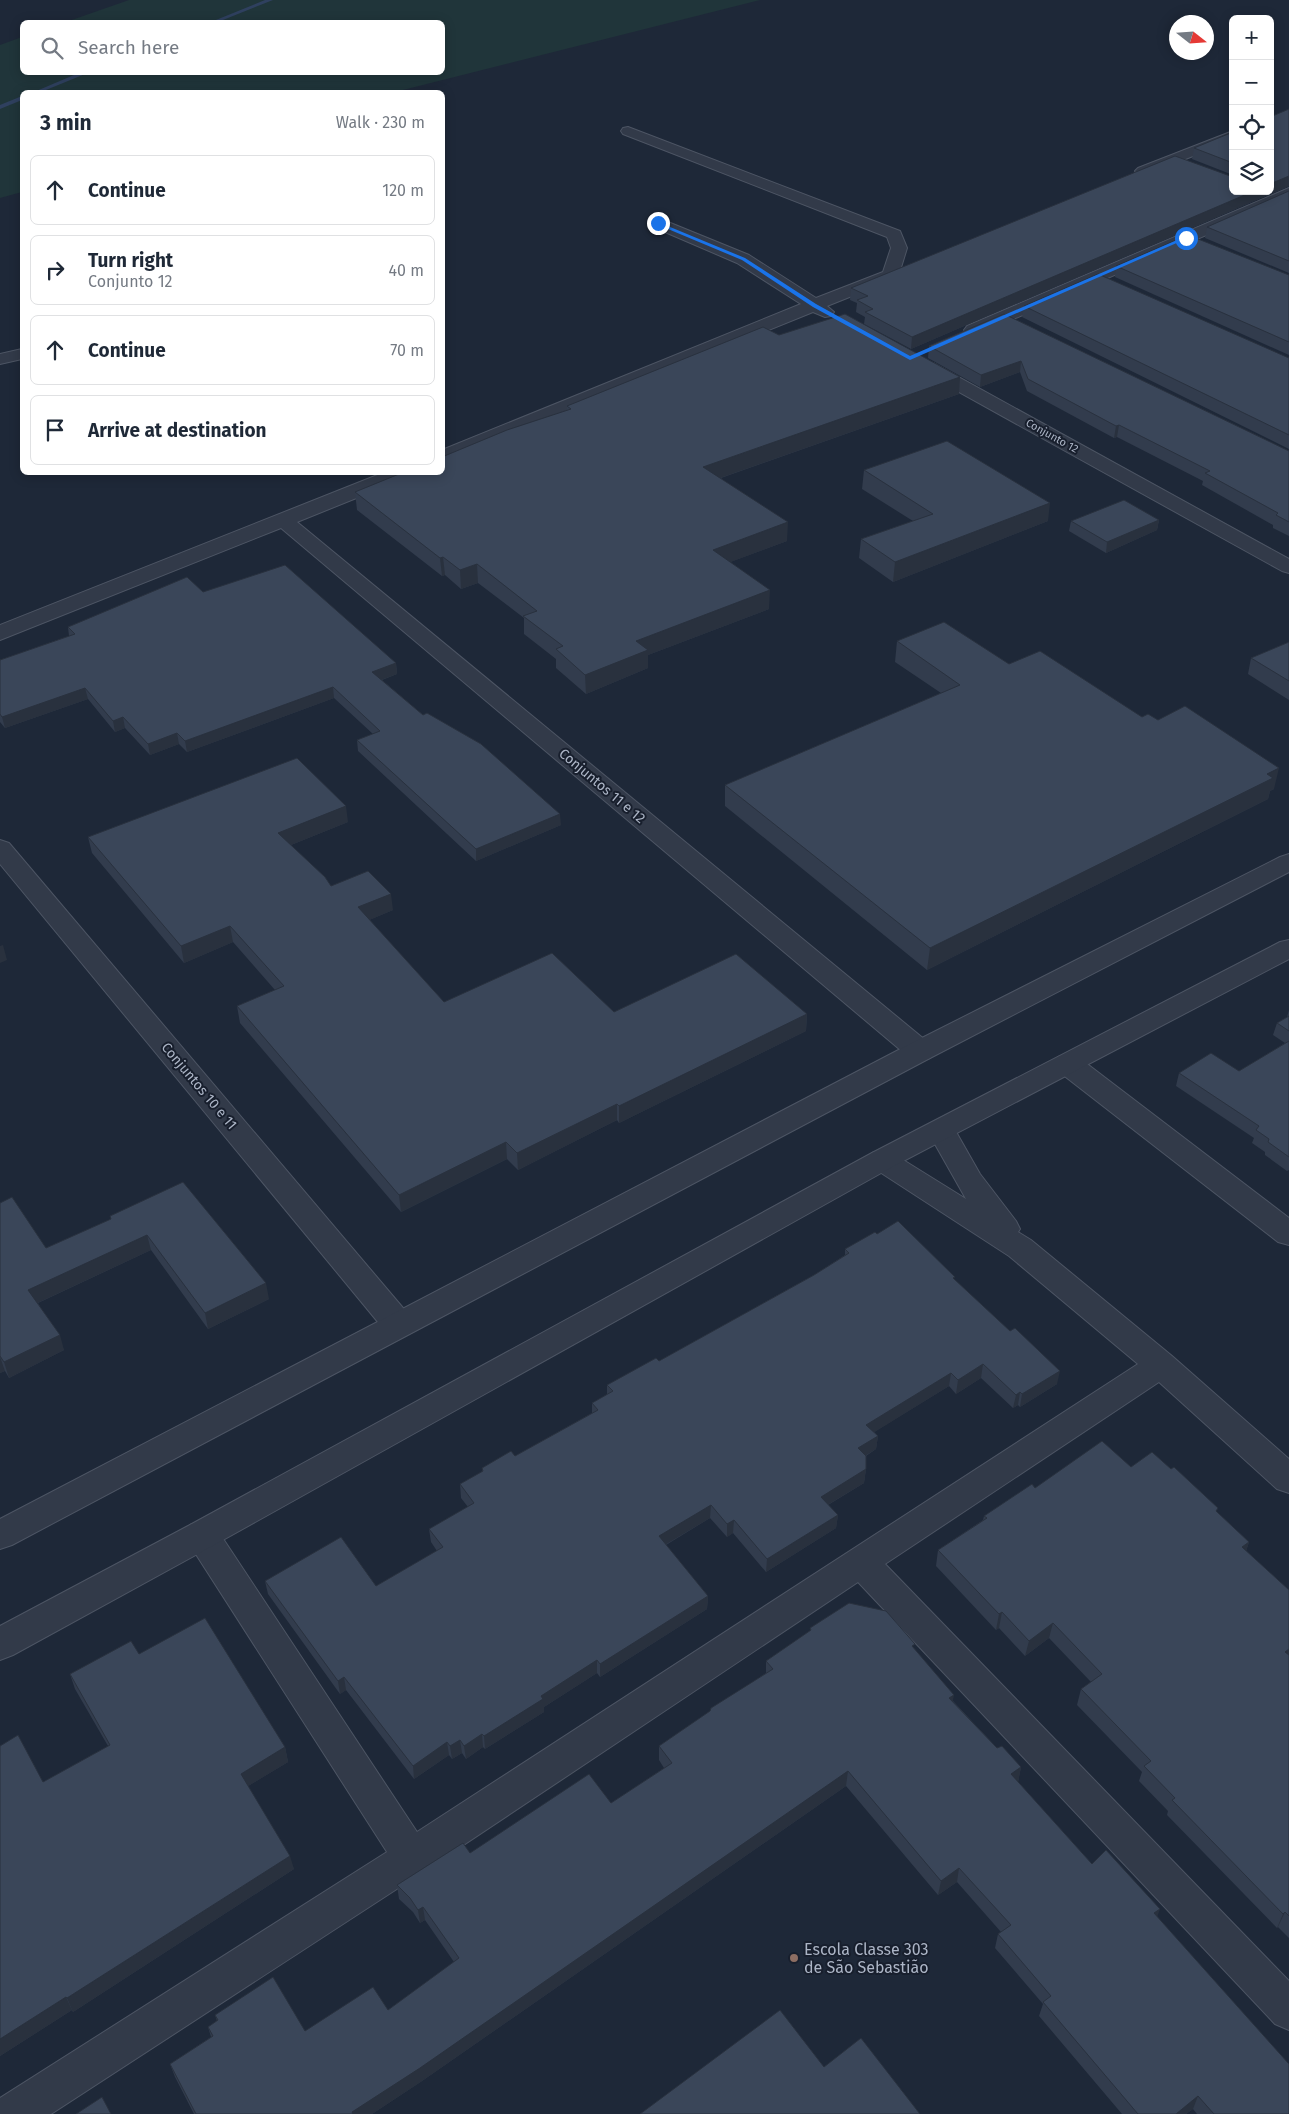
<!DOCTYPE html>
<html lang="en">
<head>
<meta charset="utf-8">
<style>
  :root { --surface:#fff; --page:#f6f6f7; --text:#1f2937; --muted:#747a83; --line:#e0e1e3 }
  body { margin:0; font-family:"Fira Sans",sans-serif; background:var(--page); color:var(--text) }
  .controls { position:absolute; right:15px; top:15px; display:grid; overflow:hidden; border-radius:8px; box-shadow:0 2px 12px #0003 }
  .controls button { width:45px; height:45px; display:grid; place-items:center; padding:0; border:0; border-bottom:1px solid var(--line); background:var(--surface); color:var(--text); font:25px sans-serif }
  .compass { position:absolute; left:1169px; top:15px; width:45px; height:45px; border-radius:50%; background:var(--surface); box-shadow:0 2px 12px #0003; rotate:107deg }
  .stop { position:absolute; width:15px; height:15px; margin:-11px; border:4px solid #1a73e8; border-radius:50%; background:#fff }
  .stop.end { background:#1a73e8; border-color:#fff; box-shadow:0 1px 5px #0008 }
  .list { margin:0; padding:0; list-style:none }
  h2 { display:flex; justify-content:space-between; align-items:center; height:65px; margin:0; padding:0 20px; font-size:21px }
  h2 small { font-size:16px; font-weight:400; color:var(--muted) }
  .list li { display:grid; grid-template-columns:32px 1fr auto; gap:15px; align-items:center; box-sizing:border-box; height:70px; margin:0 10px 10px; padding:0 10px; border:1px solid var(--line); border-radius:8px }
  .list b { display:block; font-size:19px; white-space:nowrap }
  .list p { margin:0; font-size:16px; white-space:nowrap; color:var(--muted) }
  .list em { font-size:16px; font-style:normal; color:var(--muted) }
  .icon { flex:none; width:28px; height:28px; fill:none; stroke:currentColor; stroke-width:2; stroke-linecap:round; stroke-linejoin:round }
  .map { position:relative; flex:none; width:1289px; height:2114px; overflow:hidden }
  .search { position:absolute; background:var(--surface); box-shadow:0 2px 12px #0003; left:20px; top:20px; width:425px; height:55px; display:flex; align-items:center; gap:12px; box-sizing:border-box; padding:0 18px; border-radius:8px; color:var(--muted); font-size:19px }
  .panel { position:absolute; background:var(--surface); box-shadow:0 2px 12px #0003; left:20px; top:90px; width:425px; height:385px; border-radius:8px }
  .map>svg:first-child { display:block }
  .green { fill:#20353a }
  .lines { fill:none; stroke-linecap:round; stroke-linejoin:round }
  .stream { fill:#2f405f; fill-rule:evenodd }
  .minor-casing { stroke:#4d5564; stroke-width:2 }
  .tertiary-casing { stroke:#4d5564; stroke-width:2 }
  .minor { fill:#323a49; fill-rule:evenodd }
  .tertiary { fill:#323a49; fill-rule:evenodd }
  .wall { fill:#323c4d }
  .shaded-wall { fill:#29313e }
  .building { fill:#3a4659; stroke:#29313e }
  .route { fill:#1a73e8 }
  .education-dot { fill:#8d6e63; stroke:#181f2d; stroke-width:2 }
  .labels { text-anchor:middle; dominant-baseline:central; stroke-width:4; stroke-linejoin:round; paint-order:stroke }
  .far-street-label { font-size:11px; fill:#acb5c6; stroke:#181f2d }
  .street-label { font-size:14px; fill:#acb5c6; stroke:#181f2d }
  .near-poi-label { font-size:16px; fill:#acb5c6; stroke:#181f2d; text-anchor:start }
</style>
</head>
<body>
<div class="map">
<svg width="1289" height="2114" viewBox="0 0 1289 2114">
  <rect width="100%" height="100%" fill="#1e2838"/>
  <polygon class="green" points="129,0 760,0 395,92 22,92 22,192 0,198 0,45 22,37 22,72 442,72 442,22 66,22"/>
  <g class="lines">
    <g class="stream">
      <polygon points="265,0 273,0 218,22 211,22"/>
      <polygon points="81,72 90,72 41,92 34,92"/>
      <polygon points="22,96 22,100 0,109 0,105"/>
    </g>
    <defs>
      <g id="minor">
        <polygon points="628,127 900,231 907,248 899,274 897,278 827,306 834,312 831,316 825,317 813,312 442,463 442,450 801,304 737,263 651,226 649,223 651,220 663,220 749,255 816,298 883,272 891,248 887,237 623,134 621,131 623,128"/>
        <polygon points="1233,131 1233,140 1148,174 1138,174 1135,171 1138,168"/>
        <polygon points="1289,188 1289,199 979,334 973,335 967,334 964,330 967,326"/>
        <polygon points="22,349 22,359 0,364 0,354"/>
        <polygon points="927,362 933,363 1289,559 1289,573 1282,571 921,371 918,367 921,363"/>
        <polygon points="385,472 413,472 411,476 297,522 930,1044 934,1051 930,1058 920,1060 910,1058 281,528 0,640 0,625"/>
        <polygon points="0,840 9,843 409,1315 414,1324 409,1333 398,1336 387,1333 0,864"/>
        <polygon points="1068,1055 1078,1057 1289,1218 1289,1245 1278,1242 1058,1071 1054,1064 1058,1057"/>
        <polygon points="941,1120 951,1123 980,1174 1016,1221 1020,1229 1018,1232 1031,1240 1172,1356 1289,1459 1289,1493 1277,1489 1159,1382 885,1564 1289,1981 1289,2030 1275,2024 858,1582 426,1870 51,2114 0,2114 0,2098 387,1852 190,1545 185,1535 190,1525 202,1521 214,1525 417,1832 1138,1364 1009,1256 872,1167 868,1160 872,1153 882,1150 892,1153 966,1199 927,1130 931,1123"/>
      </g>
      <g id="tertiary">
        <polygon points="1289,854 1289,872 930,1058 12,1545 0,1549 0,1519 910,1044 1280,857"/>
        <polygon points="1289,940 1289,959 892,1167 214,1545 13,1655 0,1660 0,1626 190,1525 872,1153 1280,942"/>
      </g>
    </defs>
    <use href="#minor" class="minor-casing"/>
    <use href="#tertiary" class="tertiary-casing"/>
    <use href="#minor" class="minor"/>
    <use href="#tertiary" class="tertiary"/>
  </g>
  <g class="wall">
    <polygon points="1289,109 1289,186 911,349 864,324 865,317 856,312 857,303 850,300 851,288 1233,191"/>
    <polygon points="1233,132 1233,175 1192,159 1194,148"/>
    <polygon points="1289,191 1289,273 1205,238 1207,227"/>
    <polygon points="1116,266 1289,275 1289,355 1115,277"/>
    <polygon points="1024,306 1289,358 1289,449 1022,317"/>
    <polygon points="1004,314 1289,451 1289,536 1273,528 1273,525 1202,485 1203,481 1117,437 1114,438 1027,391 1020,372 980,387 928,358 929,346"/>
    <polygon points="779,335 959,394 721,478 787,541 730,562 769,609 648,655 648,668 586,694 556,668 556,659 524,634 524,618 478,583 461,589 445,575 442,576 357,510 355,492 567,410 567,406"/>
    <polygon points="864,470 1048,521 893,582 859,558 861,539 913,521 862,489"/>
    <polygon points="1159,520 1157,530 1106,553 1069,531 1071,521"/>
    <polygon points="203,592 396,663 397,674 382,680 423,715 561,825 476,861 358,751 357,740 373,734 334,698 187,752 179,744 150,755 125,728 115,732 88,699 5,728 0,722 0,660 69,636 68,627"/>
    <polygon points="897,641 1009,664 1142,717 1274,789 1270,791 1268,799 927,970 725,806 725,785 941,693 895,662"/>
    <polygon points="1289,642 1289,700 1248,674 1251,658"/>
    <polygon points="348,822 291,845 331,886 393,910 369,920 444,1002 614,1012 807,1014 806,1031 619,1123 617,1120 518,1170 507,1159 401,1212 240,1023 237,1006 275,990 233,942 184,963 92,853 88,837"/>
    <polygon points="1289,1010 1289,1170 1287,1171 1265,1155 1265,1152 1252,1143 1254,1138 1176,1086 1179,1073 1239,1071 1285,1043 1273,1035 1277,1023 1287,1017"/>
    <polygon points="0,1203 46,1248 111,1219 110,1216 269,1299 208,1329 151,1250 38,1303 64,1350 9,1378 5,1371 0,1373"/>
    <polygon points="845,1249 955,1280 1057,1384 1020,1407 1018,1405 1013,1408 981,1378 956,1394 949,1386 874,1432 878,1436 876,1449 866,1456 866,1469 864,1483 828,1505 838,1515 836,1528 766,1572 733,1533 727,1537 710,1518 666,1545 708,1596 707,1609 600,1677 597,1673 544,1707 544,1712 485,1749 483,1747 466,1759 462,1753 452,1759 449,1755 414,1779 346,1690 340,1694 268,1594 265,1581 376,1586 437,1551 431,1542 429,1529 468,1507 461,1498 460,1484 482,1472 482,1468 515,1456 592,1413 592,1403 607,1395 607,1385 659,1361 814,1275 845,1255"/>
    <polygon points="1131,1467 1217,1512 1249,1542 1246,1551 1289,1590 1289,1938 1278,1927 1277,1928 1167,1815 1168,1811 1139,1781 1142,1772 1077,1705 1081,1689 1091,1682 1049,1638 1025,1656 999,1628 996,1630 936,1566 938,1550 983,1520 984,1516 1035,1488"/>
    <polygon points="810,1628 914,1649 953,1701 997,1748 1021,1767 1018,1782 1092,1864 1157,1916 1289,2114 1197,2114 1193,2109 1186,2114 1122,2114 1039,2016 1043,2004 995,1948 998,1934 1001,1932 957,1882 938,1895 846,1786 422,2081 372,2114 194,2114 175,2077 170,2064 211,2037 208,2027 217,2021 215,2015 305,2031 388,2010 454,1962 425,1920 420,1923 413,1912 399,1899 397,1885 470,1853 611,1803 664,1768 659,1760 659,1746 766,1673 766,1661 810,1631"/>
    <polygon points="139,1654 285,1747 288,1762 248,1786 294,1869 73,2012 72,2010 0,2056 0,1746 43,1782 108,1746 75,1689 70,1674"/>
  </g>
  <g class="shaded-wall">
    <polygon points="1289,176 1289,186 911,349 912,337 1254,191 1270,191 1270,184"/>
    <polygon points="1021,361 1020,372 980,387 981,375"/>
    <polygon points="960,377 959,394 703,484 703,467"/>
    <polygon points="1119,425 1117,437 1114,438 1116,426"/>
    <polygon points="1050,503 1048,521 893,582 895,562"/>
    <polygon points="1159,520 1157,530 1106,553 1107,542"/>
    <polygon points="788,522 787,541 712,569 713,550"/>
    <polygon points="443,557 445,575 442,576 440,558"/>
    <polygon points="477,564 478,583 461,589 460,570"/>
    <polygon points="770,590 769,609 648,655 648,668 586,694 585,675 636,641"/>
    <polygon points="396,663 397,674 373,683 372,672"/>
    <polygon points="333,687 334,698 187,752 185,741"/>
    <polygon points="85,688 88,699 5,728 2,717"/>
    <polygon points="123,717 125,728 115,732 113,721"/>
    <polygon points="177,733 179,744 150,755 148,744"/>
    <polygon points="1279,768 1274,789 1270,791 1268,799 927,970 930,948"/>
    <polygon points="346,806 348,822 281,849 278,833"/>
    <polygon points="560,814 561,825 476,861 476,849"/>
    <polygon points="391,894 393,910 360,924 358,907"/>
    <polygon points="230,926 233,942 184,963 181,946"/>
    <polygon points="3,945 7,960 0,963 0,946"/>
    <polygon points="807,1014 806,1031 619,1123 619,1106"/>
    <polygon points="617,1104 617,1120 518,1170 517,1153"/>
    <polygon points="506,1142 507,1159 401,1212 399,1195"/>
    <polygon points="147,1235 151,1250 33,1305 28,1290"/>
    <polygon points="266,1283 269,1299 208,1329 205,1313"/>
    <polygon points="60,1335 64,1350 9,1378 4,1362"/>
    <polygon points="0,1357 5,1371 0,1373"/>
    <polygon points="983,1364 981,1378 956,1394 958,1380"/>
    <polygon points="1060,1371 1057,1384 1020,1407 1022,1394"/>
    <polygon points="951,1373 949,1386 865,1438 866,1425"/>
    <polygon points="1020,1392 1018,1405 1013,1408 1016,1395"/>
    <polygon points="878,1436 876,1449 857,1461 858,1448"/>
    <polygon points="866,1469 864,1483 819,1510 821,1497"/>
    <polygon points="711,1505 710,1518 658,1549 659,1536"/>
    <polygon points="838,1515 836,1528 766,1572 767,1559"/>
    <polygon points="734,1520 733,1533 727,1537 727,1524"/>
    <polygon points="1249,1542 1244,1558 1242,1547"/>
    <polygon points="708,1596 707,1609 600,1677 600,1664"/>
    <polygon points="1002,1612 999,1628 996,1630 999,1614"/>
    <polygon points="1053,1623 1049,1638 1025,1656 1029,1641"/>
    <polygon points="1289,1649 1289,1660 1285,1652"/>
    <polygon points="597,1660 597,1673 544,1707 544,1712 485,1749 484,1736 541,1696"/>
    <polygon points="344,1677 346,1690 340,1694 338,1681"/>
    <polygon points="954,1695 951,1710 949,1698"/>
    <polygon points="482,1734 483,1747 466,1759 464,1746"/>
    <polygon points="460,1740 462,1753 452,1759 450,1746"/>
    <polygon points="447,1742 449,1755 414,1779 413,1766"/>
    <polygon points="285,1747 288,1762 245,1788 241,1774"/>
    <polygon points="1021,1767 1018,1782 1011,1774"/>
    <polygon points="848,1771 846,1786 422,2081 372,2114 352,2114 352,2112"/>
    <polygon points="290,1856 294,1869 73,2012 67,1998"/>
    <polygon points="959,1868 957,1882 938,1895 941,1881"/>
    <polygon points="423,1907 425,1920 420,1923 418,1910"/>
    <polygon points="1160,1909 1155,1923 1154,1913"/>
    <polygon points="1285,1912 1278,1927 1277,1928 1283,1914"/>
    <polygon points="66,1997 72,2010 0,2056 0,2039"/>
    <polygon points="1198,2096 1193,2109 1186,2114 1176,2114"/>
  </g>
  <g class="building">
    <polygon points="1289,109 1289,176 1270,184 1270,117"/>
    <polygon points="1233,132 1233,163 1194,148"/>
    <polygon points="1175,156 1233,177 1233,191 1254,191 912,337 865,312 873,309 857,300 868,296 851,288"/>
    <polygon points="1289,191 1289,261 1207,227"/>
    <polygon points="1188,235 1289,275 1289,342 1116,266"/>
    <polygon points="1098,274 1289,358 1289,435 1024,306"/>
    <polygon points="845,314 960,377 703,467 788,522 713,550 770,590 636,641 648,650 585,675 556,649 563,646 523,616 537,611 477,564 460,570 443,557 440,558 355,492 404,472 442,472 442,457 507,430 571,409 567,406 763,327 779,335"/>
    <polygon points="1004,314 1289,451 1289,522 1276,515 1278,513 1205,473 1210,471 1119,425 1116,426 1028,379 1021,361 981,375 929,346"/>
    <polygon points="947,441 1050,503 895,562 861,539 933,514 864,470"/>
    <polygon points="1124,500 1159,520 1107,542 1071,521"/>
    <polygon points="285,565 396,663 372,672 423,715 427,713 481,744 560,814 476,849 357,740 380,731 333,687 185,741 177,733 148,744 123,717 113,721 85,688 2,717 0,714 0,660 75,634 68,627 187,577 203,592"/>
    <polygon points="944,622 1009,664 1040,651 1142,717 1148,714 1158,720 1185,706 1279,768 1267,774 1273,778 930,948 725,785 960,685 897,641"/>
    <polygon points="1289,642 1289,681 1251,658"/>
    <polygon points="297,758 346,806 278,833 325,877 331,886 368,871 391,894 358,907 444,1002 552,953 614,1012 736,954 807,1014 619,1106 617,1104 517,1153 506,1142 399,1195 237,1006 284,986 230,926 181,946 88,837"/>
    <polygon points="1289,1016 1289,1031 1277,1023"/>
    <polygon points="1289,1041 1289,1157 1268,1142 1269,1139 1256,1130 1259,1126 1179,1073 1211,1053 1239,1071"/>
    <polygon points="183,1182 266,1283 205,1313 147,1235 28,1290 60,1335 4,1362 0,1356 0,1203 12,1197 46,1248 111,1219 110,1216"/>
    <polygon points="898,1221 955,1277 953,1278 1010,1331 1015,1328 1060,1371 1022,1394 1020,1392 1016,1395 983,1364 958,1380 951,1373 866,1425 878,1436 858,1448 866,1456 866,1469 821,1497 838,1515 767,1559 734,1520 727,1524 711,1505 659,1536 708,1596 600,1664 597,1660 541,1696 543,1699 484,1736 482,1734 464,1746 460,1740 450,1746 447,1742 413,1766 344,1677 338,1681 265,1581 341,1537 376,1586 443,1547 429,1529 474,1503 460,1484 483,1471 482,1468 511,1451 515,1456 598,1410 592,1403 613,1391 607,1385 656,1358 659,1361 814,1275 849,1253 845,1249 875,1232 877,1234"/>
    <polygon points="1102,1441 1131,1467 1152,1452 1171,1469 1174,1467 1218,1508 1216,1511 1249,1542 1242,1547 1289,1590 1289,1649 1285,1652 1289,1655 1289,1916 1285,1912 1283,1914 1172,1800 1175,1798 1144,1766 1151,1761 1081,1689 1102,1674 1053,1623 1029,1641 1002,1612 999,1614 938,1550 987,1518 984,1516 1032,1484 1035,1488"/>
    <polygon points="849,1603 886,1611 915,1644 912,1646 954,1695 949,1698 997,1748 1002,1746 1021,1767 1011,1774 1092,1864 1106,1850 1160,1909 1154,1913 1289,2064 1289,2114 1214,2114 1198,2096 1176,2114 1138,2114 1043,2002 1051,1996 998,1934 1011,1925 959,1868 941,1881 848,1771 420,2068 352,2112 353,2114 196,2114 170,2064 213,2036 208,2027 218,2020 215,2015 273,1977 305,2031 373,1987 388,2010 459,1958 423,1907 418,1910 410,1898 397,1885 463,1843 470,1853 589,1774 611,1803 672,1763 659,1746 710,1711 711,1708 773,1669 766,1661 811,1630 810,1628"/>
    <polygon points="205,1618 285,1747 241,1774 290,1856 67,1998 66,1997 0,2039 0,1746 18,1735 43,1782 110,1745 70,1674 131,1641 139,1654"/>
    <polygon points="780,2010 824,2067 861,2038 920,2114 640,2114"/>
    <polygon points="102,2097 111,2114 76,2114"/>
  </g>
  <polygon class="route" points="658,222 745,258 816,304 910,356 1184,237 1188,238 910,360 813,307 742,260 656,224"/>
  <circle class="education-dot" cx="794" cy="1958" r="5"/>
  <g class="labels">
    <g class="far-street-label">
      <text transform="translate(1052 436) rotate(29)">Conjunto 12</text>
    </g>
    <g class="street-label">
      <text transform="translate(602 786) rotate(40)">Conjuntos 11 e 12</text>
      <text transform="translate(199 1086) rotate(50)">Conjuntos 10 e 11</text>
    </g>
    <g class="near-poi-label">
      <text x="804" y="1949">Escola Classe 303<tspan x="804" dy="18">de São Sebastião</tspan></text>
    </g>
  </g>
</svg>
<div class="controls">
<button>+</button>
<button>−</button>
<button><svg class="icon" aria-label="locate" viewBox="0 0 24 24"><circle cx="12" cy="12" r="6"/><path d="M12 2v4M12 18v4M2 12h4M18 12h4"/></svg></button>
<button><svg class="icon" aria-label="layers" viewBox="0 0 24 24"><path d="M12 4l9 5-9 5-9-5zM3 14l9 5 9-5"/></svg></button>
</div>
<svg class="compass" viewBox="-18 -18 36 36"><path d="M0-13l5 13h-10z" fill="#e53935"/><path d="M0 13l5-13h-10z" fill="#747a83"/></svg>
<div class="stop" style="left:1186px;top:238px"></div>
<div class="stop end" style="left:658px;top:223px"></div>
<div class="search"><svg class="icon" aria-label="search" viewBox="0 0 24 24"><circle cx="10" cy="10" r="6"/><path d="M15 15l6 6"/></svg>Search here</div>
<section class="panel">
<h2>3 min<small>Walk · 230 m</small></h2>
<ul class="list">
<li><svg class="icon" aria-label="ahead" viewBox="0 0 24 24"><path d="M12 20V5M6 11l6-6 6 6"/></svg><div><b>Continue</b></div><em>120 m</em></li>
<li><svg class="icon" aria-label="right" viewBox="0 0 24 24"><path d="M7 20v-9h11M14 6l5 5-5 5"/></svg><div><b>Turn right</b><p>Conjunto 12</p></div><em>40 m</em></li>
<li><svg class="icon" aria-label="ahead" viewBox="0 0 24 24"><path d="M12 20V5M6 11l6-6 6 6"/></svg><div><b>Continue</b></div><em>70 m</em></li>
<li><svg class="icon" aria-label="arrive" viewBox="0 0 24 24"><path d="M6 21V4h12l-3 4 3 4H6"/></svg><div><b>Arrive at destination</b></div></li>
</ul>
</section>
</div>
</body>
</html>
